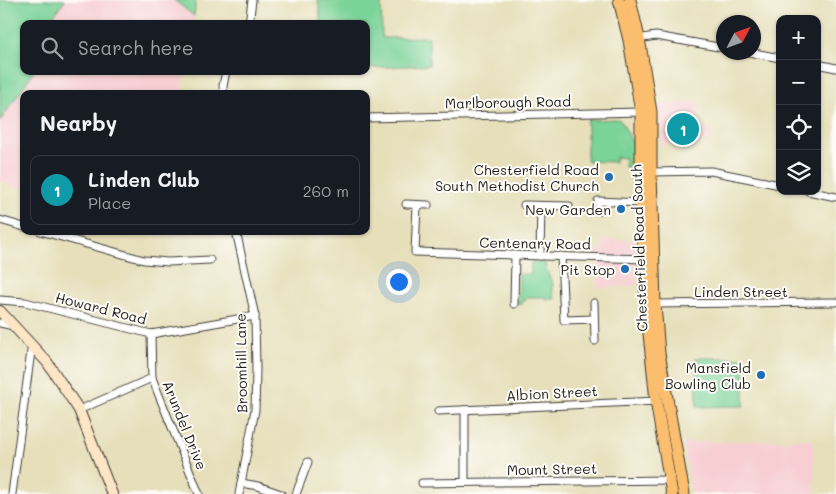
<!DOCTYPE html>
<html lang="en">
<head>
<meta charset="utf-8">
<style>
  :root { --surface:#171b24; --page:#20242c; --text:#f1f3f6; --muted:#9ea1a6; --line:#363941; --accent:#1f6fb2 }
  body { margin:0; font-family:Mali,sans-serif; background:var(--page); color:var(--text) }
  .controls { position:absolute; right:15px; top:15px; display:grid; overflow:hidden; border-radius:10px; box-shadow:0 1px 4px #0004 }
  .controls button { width:45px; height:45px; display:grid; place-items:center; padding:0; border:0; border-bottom:1px solid var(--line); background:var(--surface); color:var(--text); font:25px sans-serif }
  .compass { position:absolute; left:716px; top:15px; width:45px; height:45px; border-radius:50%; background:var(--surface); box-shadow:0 1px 4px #0004; rotate:49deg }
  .you { position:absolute; left:398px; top:281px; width:18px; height:18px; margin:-12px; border:4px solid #fff; border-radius:50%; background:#1a73e8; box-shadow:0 0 0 8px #1a73e833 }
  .badge { display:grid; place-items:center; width:32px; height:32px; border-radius:50%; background:var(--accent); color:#fff; font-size:16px; font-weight:700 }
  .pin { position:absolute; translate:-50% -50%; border:2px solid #fff; box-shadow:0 1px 5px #0006 }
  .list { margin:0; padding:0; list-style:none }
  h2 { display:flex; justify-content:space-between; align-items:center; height:65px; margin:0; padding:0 20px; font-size:21px }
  h2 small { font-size:16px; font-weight:400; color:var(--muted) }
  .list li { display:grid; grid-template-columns:32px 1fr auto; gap:15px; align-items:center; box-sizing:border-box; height:70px; margin:0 10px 10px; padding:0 10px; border:1px solid var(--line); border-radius:10px }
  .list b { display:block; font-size:19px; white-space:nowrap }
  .list p { margin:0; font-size:16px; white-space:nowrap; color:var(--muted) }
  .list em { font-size:16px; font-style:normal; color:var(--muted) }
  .icon { flex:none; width:28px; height:28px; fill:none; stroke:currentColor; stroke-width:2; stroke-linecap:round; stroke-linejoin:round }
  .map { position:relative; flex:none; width:836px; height:494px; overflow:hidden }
  .search { position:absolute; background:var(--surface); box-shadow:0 1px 4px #0004; left:20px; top:20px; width:350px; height:55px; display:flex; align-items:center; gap:12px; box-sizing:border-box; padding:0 18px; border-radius:10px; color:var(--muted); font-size:19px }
  .panel { position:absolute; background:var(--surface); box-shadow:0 1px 4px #0004; left:20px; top:90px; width:350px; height:145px; border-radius:10px }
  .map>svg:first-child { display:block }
  .built { fill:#f7cfd3 }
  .green { fill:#7ad398; stroke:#4b785a }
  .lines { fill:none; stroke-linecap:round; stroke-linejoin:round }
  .street-casing { stroke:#3a3934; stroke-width:9 }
  .secondary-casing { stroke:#3a3934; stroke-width:12 }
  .primary-casing { stroke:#3a3934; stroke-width:13 }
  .street { stroke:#fff; stroke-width:7 }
  .secondary { stroke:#fde5c5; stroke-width:10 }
  .primary { stroke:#fbbe6e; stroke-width:11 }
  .poi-dot { fill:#1f6fb2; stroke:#fdfcf7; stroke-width:2 }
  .labels { text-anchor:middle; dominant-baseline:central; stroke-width:4; stroke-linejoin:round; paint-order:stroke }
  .street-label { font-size:14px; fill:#1c1c1c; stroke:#fdfcf7 }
  .poi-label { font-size:14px; fill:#1c1c1c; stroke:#fdfcf7; text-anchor:end }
</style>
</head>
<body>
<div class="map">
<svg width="836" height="494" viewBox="0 0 836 494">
  <rect width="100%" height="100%" fill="#fdfcf7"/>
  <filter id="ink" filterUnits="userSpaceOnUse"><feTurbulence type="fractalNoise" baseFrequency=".02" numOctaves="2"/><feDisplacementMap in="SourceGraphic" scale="10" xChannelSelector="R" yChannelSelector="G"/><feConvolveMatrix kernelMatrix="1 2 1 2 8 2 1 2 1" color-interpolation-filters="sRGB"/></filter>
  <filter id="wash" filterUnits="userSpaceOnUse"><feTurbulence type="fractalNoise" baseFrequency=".0096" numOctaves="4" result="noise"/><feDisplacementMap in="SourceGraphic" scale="20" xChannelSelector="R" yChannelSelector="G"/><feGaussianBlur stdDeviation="1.12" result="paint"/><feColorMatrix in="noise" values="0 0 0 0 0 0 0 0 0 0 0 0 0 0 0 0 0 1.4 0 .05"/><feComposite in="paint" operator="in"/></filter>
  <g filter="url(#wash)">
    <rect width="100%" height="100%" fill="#e6dfba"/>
    <g class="built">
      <polygon points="0,0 196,0 193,24 24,24 24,71 185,71 182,94 24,94 24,189 0,182"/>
      <polygon points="698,101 700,131 711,130 712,141 661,145 659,105"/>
      <polygon points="603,239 635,240 637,285 597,288 597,250 603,250"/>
      <polygon points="813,439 815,494 692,494 683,443"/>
    </g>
    <g class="green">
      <polygon points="0,0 65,0 48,24 24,24 24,71 34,71 0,121"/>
      <polygon points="174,0 196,0 194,16"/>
      <polygon points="318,0 381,0 382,38 429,37 429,65 366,68 366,24 321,24"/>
      <polygon points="618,119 621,121 634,145 634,168 625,167 625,158 616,157 615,162 587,161 587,120"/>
      <path d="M531,262H544C547,269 548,277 553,283L552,290L555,299H546V297H526L520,305H518L519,274H531Z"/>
      <polygon points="696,358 744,358 744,406 697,407"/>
    </g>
  </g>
  <g filter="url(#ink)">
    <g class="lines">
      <defs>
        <g id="street">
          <polyline points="249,24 252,0"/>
          <polyline points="637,39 656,36 724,48"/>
          <polyline points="749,52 780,58"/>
          <polyline points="817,64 836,68"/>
          <polyline points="224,94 223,86 226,71"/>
          <polyline points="366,118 643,112"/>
          <polyline points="649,172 711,171 780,185"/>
          <polyline points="808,191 836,197"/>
          <polyline points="406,204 428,205"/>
          <polyline points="417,205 415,252 646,259"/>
          <polyline points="524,205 569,206"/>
          <polyline points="598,211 598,201 641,203"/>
          <polyline points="0,220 24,227"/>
          <polyline points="40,231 144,260 168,262 210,260"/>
          <polyline points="236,231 255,316 256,369 255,410 239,494"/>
          <polyline points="540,256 541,206"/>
          <polyline points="561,256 564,320 594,319"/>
          <polyline points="0,300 25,302 151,334 255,316"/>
          <polyline points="594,303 595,341"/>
          <polyline points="514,304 515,255"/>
          <polyline points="653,304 836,302"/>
          <polyline points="0,323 14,326"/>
          <polyline points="151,334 152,378 199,494"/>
          <polyline points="79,410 152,378"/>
          <polyline points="465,410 465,482"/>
          <polyline points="438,411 658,401"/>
          <polyline points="241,483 258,486 281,494"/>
          <polyline points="422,483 671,480"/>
          <polyline points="12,494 32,344"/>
          <polyline points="296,494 308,462"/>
        </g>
        <polyline id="secondary" points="0,311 47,362 79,410 112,494"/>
        <g id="primary">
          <polyline points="619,0 629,40 641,112 641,203 646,304 656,401 672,494"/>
          <polyline points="630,0 639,38 651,112 651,172 655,304 659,353 684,494"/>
        </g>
      </defs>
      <use href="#street" class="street-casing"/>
      <use href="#secondary" class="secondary-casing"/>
      <use href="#primary" class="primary-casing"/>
      <use href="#street" class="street"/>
      <use href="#secondary" class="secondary"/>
      <use href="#primary" class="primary"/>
    </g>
  </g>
  <g class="poi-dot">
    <circle cx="609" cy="177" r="5"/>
    <circle cx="621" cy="209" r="5"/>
    <circle cx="625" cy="269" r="5"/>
    <circle cx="761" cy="375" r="5"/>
  </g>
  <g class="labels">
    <g class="street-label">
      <text transform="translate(508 102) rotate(-1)">Marlborough Road</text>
      <text transform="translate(535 243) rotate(1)">Centenary Road</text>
      <text transform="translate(639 248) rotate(-92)">Chesterfield Road South</text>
      <text x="741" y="291">Linden Street</text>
      <text transform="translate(101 308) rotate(14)">Howard Road</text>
      <text transform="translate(241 363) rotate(-91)">Broomhill Lane</text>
      <text transform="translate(552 393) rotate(-3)">Albion Street</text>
      <text transform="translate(185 425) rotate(68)">Arundel Drive</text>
      <text transform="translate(552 469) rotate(-1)">Mount Street</text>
    </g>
    <g class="poi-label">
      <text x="599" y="169">Chesterfield Road<tspan x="599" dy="16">South Methodist Church</tspan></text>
      <text x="611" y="209">New Garden</text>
      <text x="615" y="269">Pit Stop</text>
      <text x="751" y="367">Mansfield<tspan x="751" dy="16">Bowling Club</tspan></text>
    </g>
  </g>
</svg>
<div class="controls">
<button>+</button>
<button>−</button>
<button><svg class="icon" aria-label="locate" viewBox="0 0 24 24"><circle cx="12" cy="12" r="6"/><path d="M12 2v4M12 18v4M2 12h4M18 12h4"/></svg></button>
<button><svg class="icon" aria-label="layers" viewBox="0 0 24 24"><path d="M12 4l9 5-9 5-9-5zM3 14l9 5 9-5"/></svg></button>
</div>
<svg class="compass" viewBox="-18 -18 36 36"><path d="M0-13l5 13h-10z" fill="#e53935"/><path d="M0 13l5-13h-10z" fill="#9ea1a6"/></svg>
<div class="you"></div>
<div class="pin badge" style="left:683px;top:129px;background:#0f9aa8">1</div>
<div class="search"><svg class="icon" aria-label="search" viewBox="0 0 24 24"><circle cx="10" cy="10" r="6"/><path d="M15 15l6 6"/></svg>Search here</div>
<section class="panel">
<h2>Nearby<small></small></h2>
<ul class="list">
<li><span class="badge" style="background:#0f9aa8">1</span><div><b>Linden Club</b><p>Place</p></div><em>260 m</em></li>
</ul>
</section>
</div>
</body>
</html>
